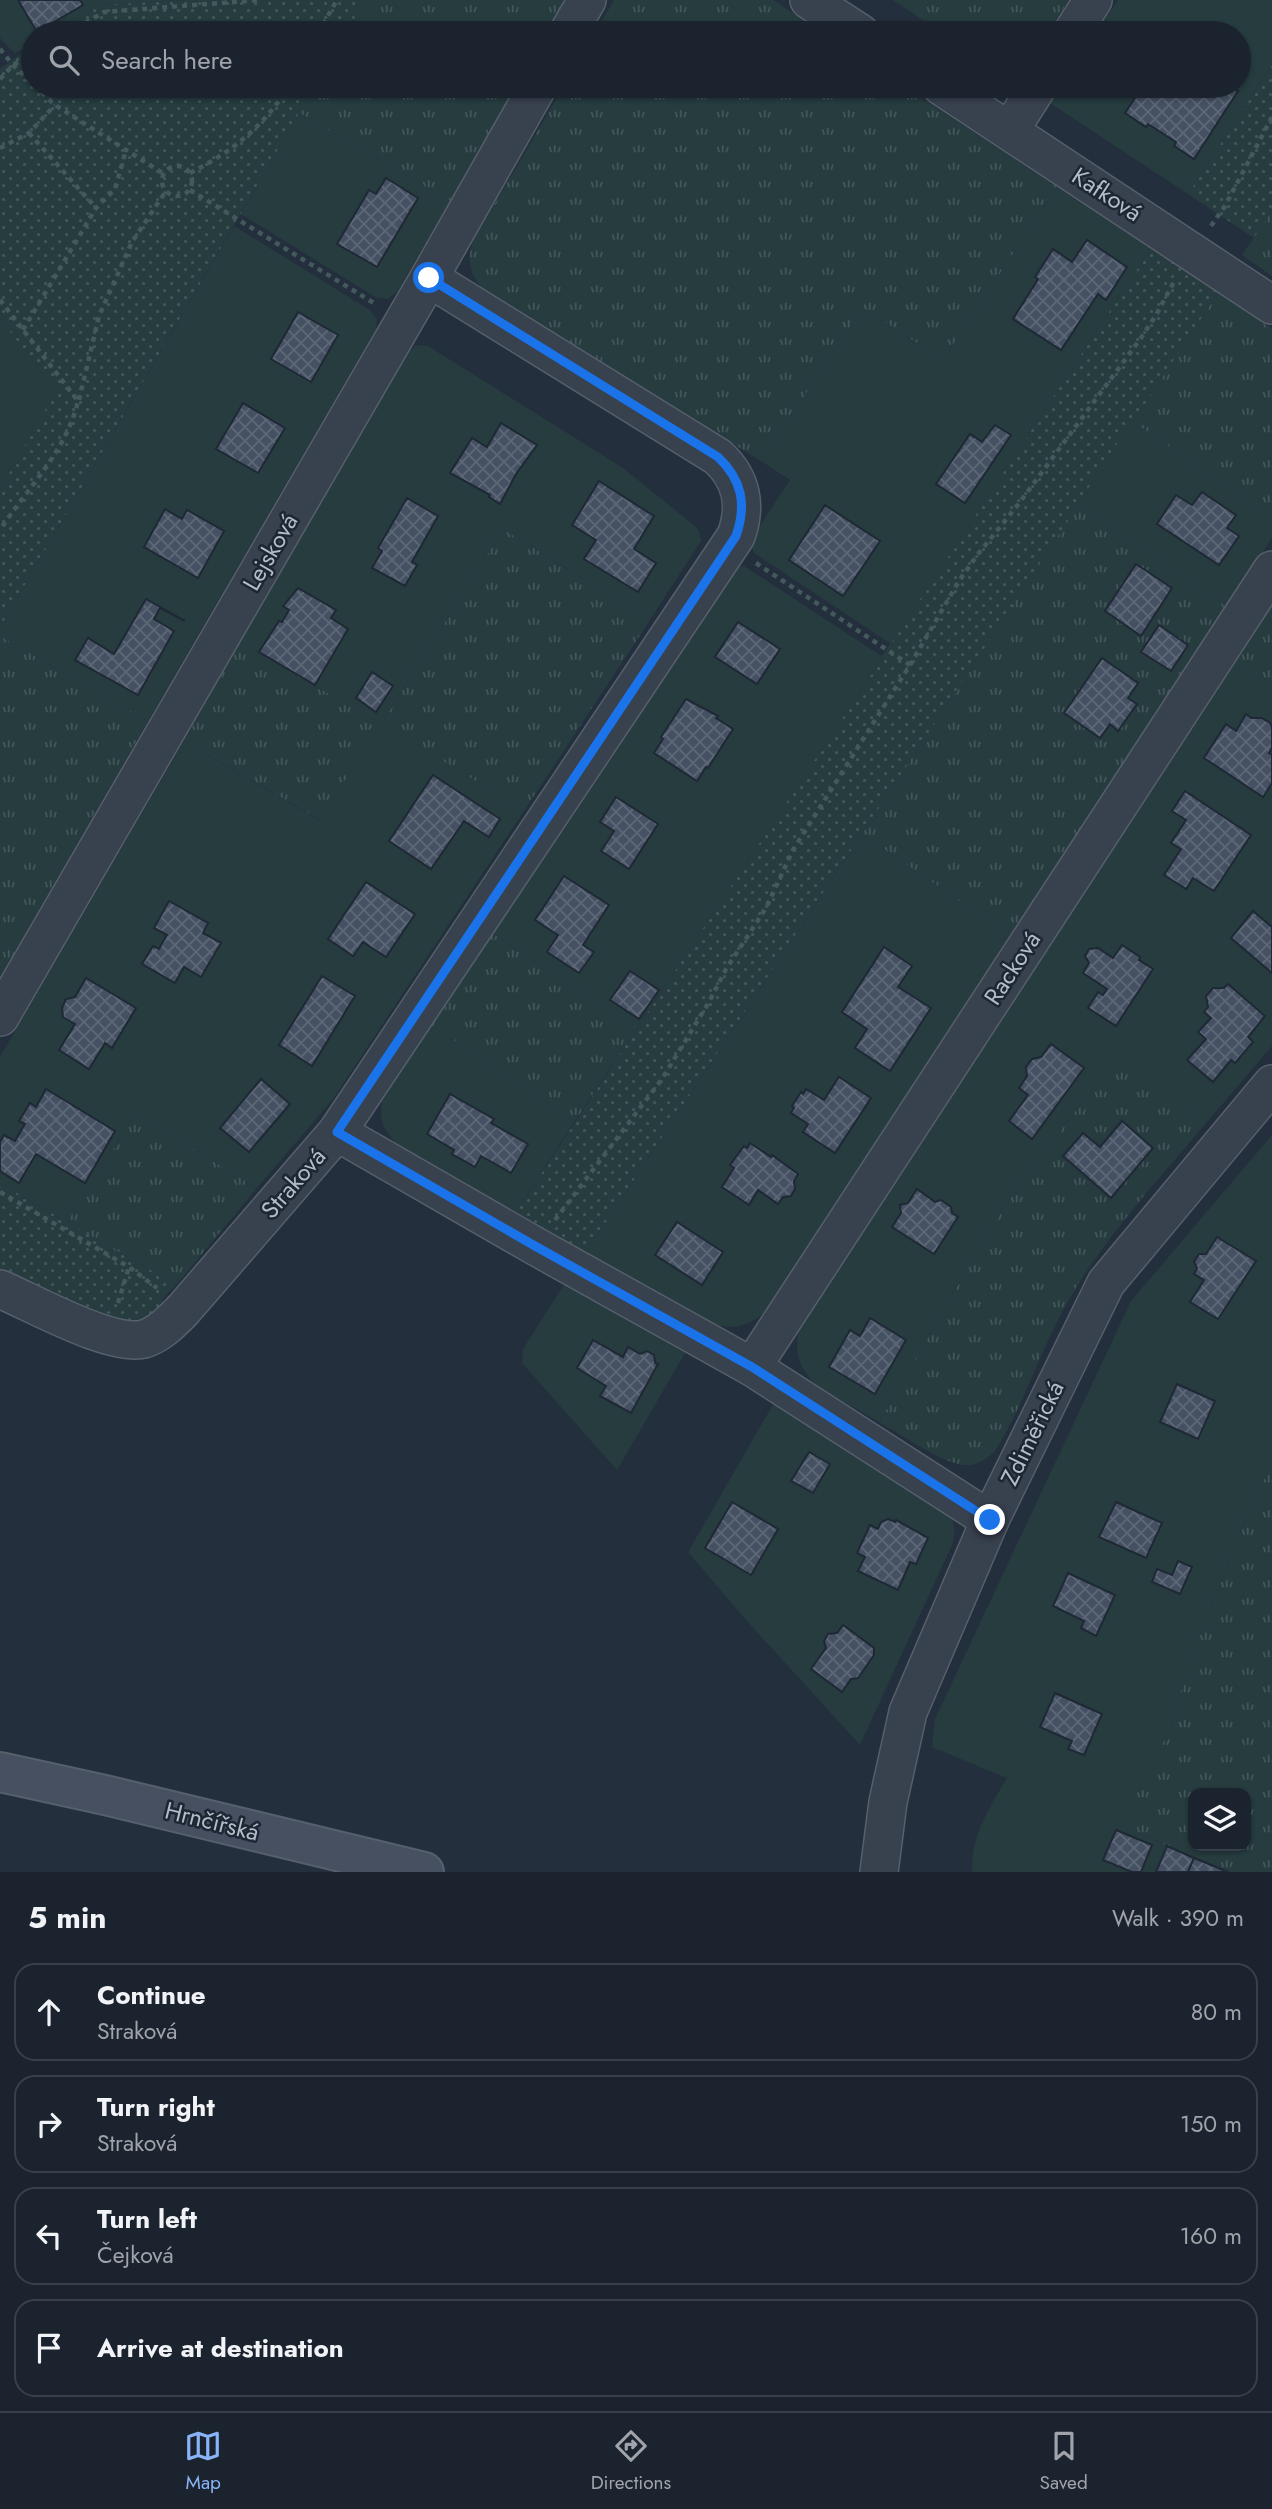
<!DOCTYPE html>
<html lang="en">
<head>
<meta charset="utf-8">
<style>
  :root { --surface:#1b232e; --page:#242b36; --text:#f1f3f6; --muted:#a0a4aa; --line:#39404a; --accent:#8ab4f8 }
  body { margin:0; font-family:Jost,sans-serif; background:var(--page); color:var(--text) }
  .controls { position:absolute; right:21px; bottom:21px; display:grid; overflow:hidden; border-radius:14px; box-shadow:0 2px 5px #0004 }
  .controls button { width:63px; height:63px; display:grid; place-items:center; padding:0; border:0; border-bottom:2px solid var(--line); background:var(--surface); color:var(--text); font:35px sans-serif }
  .stop { position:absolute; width:21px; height:21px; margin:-16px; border:5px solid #1a73e8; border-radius:50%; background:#fff }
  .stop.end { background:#1a73e8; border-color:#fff; box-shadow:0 2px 7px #0008 }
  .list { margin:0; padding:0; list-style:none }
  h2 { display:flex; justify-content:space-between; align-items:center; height:91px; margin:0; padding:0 28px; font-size:30px }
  h2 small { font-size:23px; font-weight:400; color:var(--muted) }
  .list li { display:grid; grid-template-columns:46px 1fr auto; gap:21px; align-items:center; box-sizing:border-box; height:98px; margin:0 14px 14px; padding:0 14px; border:2px solid var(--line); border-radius:21px }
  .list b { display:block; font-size:26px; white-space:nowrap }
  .list p { margin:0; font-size:23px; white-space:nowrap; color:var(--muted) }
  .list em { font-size:23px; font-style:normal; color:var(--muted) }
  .icon { flex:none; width:38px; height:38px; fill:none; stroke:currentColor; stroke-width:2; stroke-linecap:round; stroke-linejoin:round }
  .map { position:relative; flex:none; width:1272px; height:1872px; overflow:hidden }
  .search { position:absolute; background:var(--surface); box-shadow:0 2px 5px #0004; left:21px; right:21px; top:21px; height:77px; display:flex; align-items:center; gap:18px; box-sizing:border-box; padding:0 24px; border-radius:38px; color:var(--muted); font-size:26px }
  .sheet { height:539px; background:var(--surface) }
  nav { display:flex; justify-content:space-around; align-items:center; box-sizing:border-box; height:98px; border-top:2px solid var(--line); background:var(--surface); font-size:19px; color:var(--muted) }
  nav a { display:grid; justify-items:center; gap:4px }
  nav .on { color:var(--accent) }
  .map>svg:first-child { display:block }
  .grass { fill:url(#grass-tufts); fill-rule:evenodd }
  .park { fill:url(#park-dots) }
  .garden { fill:#263c3f }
  .building { fill:url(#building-cross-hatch); stroke:#1f2835; stroke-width:2 }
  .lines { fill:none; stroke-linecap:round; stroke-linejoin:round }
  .street-casing { stroke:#565f6c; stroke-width:40 }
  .secondary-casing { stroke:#565f6c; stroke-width:42 }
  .path { stroke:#44595c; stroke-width:4.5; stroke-dasharray:5 5; stroke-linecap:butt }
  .street { stroke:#38414e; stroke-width:37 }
  .secondary { stroke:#465061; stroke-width:38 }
  .route { stroke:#1a73e8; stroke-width:9 }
  .labels { text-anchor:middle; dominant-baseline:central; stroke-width:5; stroke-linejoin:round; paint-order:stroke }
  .street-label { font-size:24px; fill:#b4bcc9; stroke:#1d2633 }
</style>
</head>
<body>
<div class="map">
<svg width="1272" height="1872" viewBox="0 0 1272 1872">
  <defs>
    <pattern id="grass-tufts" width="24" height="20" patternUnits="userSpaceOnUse" patternTransform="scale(1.75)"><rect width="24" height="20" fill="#263c3f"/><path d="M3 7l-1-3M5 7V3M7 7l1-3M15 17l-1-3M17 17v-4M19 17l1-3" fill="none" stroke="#435659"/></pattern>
    <pattern id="park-dots" width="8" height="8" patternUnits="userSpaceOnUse" patternTransform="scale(1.75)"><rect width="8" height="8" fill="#263c3f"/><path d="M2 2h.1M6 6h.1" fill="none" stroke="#435659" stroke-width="1.8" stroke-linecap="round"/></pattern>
    <pattern id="building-cross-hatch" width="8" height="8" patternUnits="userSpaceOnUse" patternTransform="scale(1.75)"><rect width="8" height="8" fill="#455162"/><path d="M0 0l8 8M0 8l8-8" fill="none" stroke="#5d6877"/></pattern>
  </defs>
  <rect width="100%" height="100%" fill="#242f3e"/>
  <g class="grass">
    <polygon points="365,0 562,0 565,2 547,33 346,33"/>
    <polygon points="614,0 773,0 823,33 595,33"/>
    <polygon points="893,0 1069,0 1047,33 943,33"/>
    <polygon points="315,86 517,86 450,201 299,113"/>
    <path d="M564,86H903L1057,187L943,360L863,308L761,461L486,291C470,278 466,261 473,241Z"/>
    <polygon points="1272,211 1272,276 1242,255"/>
    <polygon points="1218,293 1272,329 1272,517 1132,421"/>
    <polygon points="1078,504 1227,607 1011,937 862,834"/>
    <polygon points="503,529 650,620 524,811 382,724 320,820 184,741 240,642 382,723"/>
    <polygon points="1272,606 1272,687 1235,663"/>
    <polygon points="0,636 148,721 0,977"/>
    <polygon points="492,933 637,1028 575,1121 431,1025"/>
    <path d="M1121,1049L1207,1122C1159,1179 1108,1233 1070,1298C1041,1347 1025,1403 995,1451C987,1459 978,1465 967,1465C945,1466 899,1433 879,1422L1002,1209Z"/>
    <polygon points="136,1113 257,1188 176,1285 67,1222"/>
    <path d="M1272,1463V1872H1230L1120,1825L1171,1727L1180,1693L1207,1616L1246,1517ZM1193,1793H1246V1846H1193Z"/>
  </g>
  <g class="park">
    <polygon points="181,0 365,0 346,33 53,33 101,5"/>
    <polygon points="33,45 33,86 315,86 0,628 0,489 55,391 0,319 0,69"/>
    <polygon points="1272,65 1272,211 1254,238 1188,194"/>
    <polygon points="1151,248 1218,293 586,1253 516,1212"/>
    <polygon points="0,1183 176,1285 162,1299 165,1303 151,1316 128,1323 107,1318 0,1271"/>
  </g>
  <g class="garden">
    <polygon points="0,0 181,0 101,5 53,33 33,33 33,45 15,53 0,38"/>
    <polygon points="1118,0 1272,0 1272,65 1188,194 1050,103 1062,86 1239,86 1239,33 1096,33"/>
    <polygon points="299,113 450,201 397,292 388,299 377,298 241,214"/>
    <polygon points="1057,187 1151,248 891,644 754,553 750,543 753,536 790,480 761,461 863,308 943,360"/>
    <polygon points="234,226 370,310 377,319 376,329 148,721 0,636 0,628"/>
    <polygon points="0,319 56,391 0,489"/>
    <polygon points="419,345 428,346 623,468 695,526 699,531 701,541 650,620 503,529 382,723 524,811 333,1099 257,1188 136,1113 67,1222 0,1183 0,1057 184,741 319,820 381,724 240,642 408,353 415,346"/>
    <polygon points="1132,421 1272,517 1272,538 1227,607 1078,504"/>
    <polygon points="744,566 883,657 637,1028 492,933 737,568"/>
    <path d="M1235,663L1272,687V1046L1207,1122L1121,1050L1002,1209L879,1422L818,1387C801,1371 793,1354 799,1331Z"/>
    <path d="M862,834L1011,937L769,1308C750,1328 731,1331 705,1322L586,1253Z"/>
    <path d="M431,1025L575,1121L516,1212L398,1145C385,1133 378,1119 382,1101Z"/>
    <path d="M1272,1135V1463L1246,1517L1207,1616L1180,1693L1171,1727L1121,1825L1228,1872H972C971,1835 989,1809 1007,1778L932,1747L935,1719L1131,1301Z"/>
    <polygon points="565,1283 685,1353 617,1470 522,1363 523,1349"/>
    <path d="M774,1403L937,1497C950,1513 959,1524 952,1545L860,1745L746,1620L688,1552Z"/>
  </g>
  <g class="building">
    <polygon points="18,0 80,0 83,5 37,32"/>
    <polygon points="1143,86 1230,86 1238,91 1194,159 1174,146 1176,142 1148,124 1146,127 1125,113"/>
    <polygon points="386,178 418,198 377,267 337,244 369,190 376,194"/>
    <polygon points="1087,240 1127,267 1106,300 1098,294 1061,350 1013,319 1038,279 1035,277 1053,249 1072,262"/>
    <polygon points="298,312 338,335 311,382 271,359"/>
    <polygon points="243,403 285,428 258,473 216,449"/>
    <polygon points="501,423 537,445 516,474 500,504 489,497 490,495 450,473 472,438 487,447"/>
    <polygon points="995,425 1011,435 965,503 936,484 970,434 982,442"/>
    <polygon points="599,481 654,516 634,549 656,563 638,592 584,559 596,540 572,525"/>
    <polygon points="1202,492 1236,515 1227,528 1239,536 1219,565 1157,524 1176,495 1192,505"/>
    <polygon points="407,498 438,516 412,562 417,565 405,586 372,568 382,551 378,548"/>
    <polygon points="825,505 880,541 843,596 789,560"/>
    <polygon points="165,509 182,519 187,510 224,531 198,578 144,547"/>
    <polygon points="1136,564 1172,588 1141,636 1105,611"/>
    <polygon points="298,588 336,610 331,618 348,629 315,685 259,652 279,621 282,622 289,610 283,606"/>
    <polygon points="146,599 185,621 160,608 154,619 174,631 138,695 75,660 88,638 114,654"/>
    <polygon points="738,622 780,649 757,684 715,657"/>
    <polygon points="1159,625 1188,645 1171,671 1141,652"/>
    <polygon points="1102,658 1138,683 1128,698 1137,704 1118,731 1110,724 1100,738 1064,713"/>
    <polygon points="372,672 393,686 376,712 356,698"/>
    <polygon points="686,699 718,716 716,718 733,729 708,768 706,767 697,781 654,753 663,739 661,737"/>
    <polygon points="1246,714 1251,718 1262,718 1270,723 1272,727 1272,748 1269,753 1272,755 1272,783 1263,797 1204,758 1226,724 1236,731"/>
    <polygon points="433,775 500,819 489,837 464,821 431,869 389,841"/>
    <polygon points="1185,791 1251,835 1214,891 1193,878 1186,889 1164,875 1181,849 1171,843 1186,820 1172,811"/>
    <polygon points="616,797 658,824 629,869 601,851 614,831 600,822"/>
    <polygon points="564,876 609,905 583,945 594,952 579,973 547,952 558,935 535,920"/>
    <polygon points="366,882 415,914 386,957 363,942 353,956 328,939"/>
    <polygon points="169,901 208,923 203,933 221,943 201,977 184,967 175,983 142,964 153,946 159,949 167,935 154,928"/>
    <polygon points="1253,911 1272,927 1272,973 1231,938"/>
    <polygon points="1122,945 1140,957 1139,960 1153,969 1116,1026 1088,1008 1098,992 1103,995 1107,989 1083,973 1089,963 1085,956 1089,949 1098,948 1113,958"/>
    <polygon points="884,947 912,966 898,987 931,1008 890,1071 855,1048 867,1029 842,1012"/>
    <polygon points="630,971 659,990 639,1019 610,1000"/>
    <polygon points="322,976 355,996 312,1066 279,1045"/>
    <polygon points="86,978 136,1008 112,1048 105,1043 89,1069 59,1050 75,1024 63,1017 62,1008 66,999 75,997"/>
    <polygon points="1228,984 1265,1016 1248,1037 1253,1042 1235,1063 1231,1060 1213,1082 1187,1060 1206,1039 1198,1032 1211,1018 1204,1012 1208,1007 1206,996 1213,988 1224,988"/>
    <polygon points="1051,1044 1084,1068 1032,1139 1009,1121 1028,1095 1019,1088 1027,1076 1026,1067 1032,1059 1041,1057"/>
    <polygon points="839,1077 871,1098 835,1153 803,1132 808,1124 791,1113 794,1108 792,1106 801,1092 803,1094 806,1089 824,1100"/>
    <polygon points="261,1079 290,1104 249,1152 220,1128"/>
    <polygon points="46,1089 115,1131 85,1183 36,1154 19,1183 0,1171 0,1142 4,1135 15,1141 25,1124 19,1121 30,1103 36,1107"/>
    <polygon points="450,1094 494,1119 491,1123 528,1144 511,1173 481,1156 475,1167 452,1154 454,1150 427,1134"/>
    <polygon points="1122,1121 1153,1148 1111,1198 1063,1156 1083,1133 1100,1147"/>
    <polygon points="750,1143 771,1157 772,1155 798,1174 794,1181 795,1189 791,1196 783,1197 778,1204 758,1190 749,1205 722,1187 734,1168 730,1165 744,1146 747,1148"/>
    <polygon points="917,1189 935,1202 941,1200 951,1207 952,1213 958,1217 934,1254 892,1227 901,1213 900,1205 908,1203"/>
    <polygon points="677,1222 723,1252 702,1285 655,1255"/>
    <polygon points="1217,1237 1256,1261 1218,1319 1190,1302 1204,1280 1194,1274 1197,1268 1194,1262 1199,1254 1206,1254"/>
    <polygon points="870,1318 906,1340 875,1394 829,1367 850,1330 860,1336"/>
    <polygon points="593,1340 623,1357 628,1347 640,1354 647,1351 654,1355 655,1363 658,1364 631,1413 600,1396 606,1386 577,1368"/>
    <polygon points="1177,1384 1215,1401 1198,1439 1160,1422"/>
    <polygon points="809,1452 830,1464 813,1493 791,1481"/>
    <polygon points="732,1502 778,1529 751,1575 705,1548"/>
    <polygon points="1116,1502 1162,1523 1146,1558 1099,1537"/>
    <polygon points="888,1519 895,1522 896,1520 928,1538 916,1564 910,1562 898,1590 858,1571 865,1557 857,1553 870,1525 878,1529 881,1522"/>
    <polygon points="1178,1561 1192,1567 1180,1594 1152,1582 1157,1569 1172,1575"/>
    <polygon points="1068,1573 1115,1595 1096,1636 1081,1628 1084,1621 1053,1606"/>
    <polygon points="843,1625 874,1648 874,1655 858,1678 851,1679 842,1692 811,1669 826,1648 824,1641 828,1634 837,1633"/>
    <polygon points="1055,1693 1102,1714 1084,1755 1068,1749 1072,1741 1040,1727"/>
    <polygon points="1116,1830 1152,1845 1141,1872 1132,1872 1103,1860"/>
    <polygon points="1167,1846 1194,1858 1188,1872 1156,1872"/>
    <polygon points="1194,1858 1228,1872 1188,1872"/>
  </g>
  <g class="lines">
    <defs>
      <g id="street">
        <polyline points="809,0 860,33"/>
        <polyline points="568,33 587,0"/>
        <polyline points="1072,33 1093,0"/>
        <polyline points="941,86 1272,305"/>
        <polyline points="1010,130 1038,86"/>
        <polyline points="0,1017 429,278 538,86"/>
        <polyline points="337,1132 535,1246 752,1367 990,1520"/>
        <path d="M0,1289C33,1303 111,1347 144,1339C160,1334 172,1321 183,1310L337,1132L736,536C747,506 742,479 718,457L429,278"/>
        <polyline points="752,1367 1272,570"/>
        <polyline points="879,1872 888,1802 908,1712 990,1520 1106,1283 1272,1084"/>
      </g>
      <polyline id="secondary" points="0,1772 105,1795 424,1872"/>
    </defs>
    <use href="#street" class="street-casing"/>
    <use href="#secondary" class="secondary-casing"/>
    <g class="path">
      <polyline points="68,33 104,12 260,0"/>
      <polyline points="318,33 337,0"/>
      <polyline points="0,49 13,65 55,105 164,174"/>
      <polyline points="0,79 13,65 33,54"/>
      <polyline points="29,133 96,208"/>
      <polyline points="0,148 29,133 55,105"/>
      <circle cx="177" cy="181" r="15"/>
      <path d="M190,173C232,152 264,126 289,86"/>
      <polyline points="190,190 377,305"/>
      <polyline points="1211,226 1225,206 1272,117"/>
      <path d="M0,300L78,401C66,452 28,487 0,530"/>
      <polyline points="23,330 96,208 115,189 126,150"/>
      <polyline points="79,400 99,316 132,242 166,191"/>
      <polyline points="756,563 910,665"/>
      <polyline points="0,1192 129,1267 157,1288"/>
      <polyline points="555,1220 662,1079 709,1002 726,969 766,908 793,850 910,665 959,581 978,554 1017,506 1141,338 1156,315 1175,280"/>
      <polyline points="118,1303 129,1267"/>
    </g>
    <use href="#street" class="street"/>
    <use href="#secondary" class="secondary"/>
  </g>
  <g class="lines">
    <path class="route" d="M429,278L718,457C742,480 747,504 736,536L337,1132L535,1246L752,1367L990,1520"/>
  </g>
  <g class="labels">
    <g class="street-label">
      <text transform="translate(1107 194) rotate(33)">Kafková</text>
      <text transform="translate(270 552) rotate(-60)">Lejsková</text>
      <text transform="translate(1012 968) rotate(-57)">Racková</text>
      <text transform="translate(293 1183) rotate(-49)">Straková</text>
      <text transform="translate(1032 1433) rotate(-64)">Zdiměřická</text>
      <text transform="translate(212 1821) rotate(14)">Hrnčířská</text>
    </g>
  </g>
</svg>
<div class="controls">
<button><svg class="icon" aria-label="layers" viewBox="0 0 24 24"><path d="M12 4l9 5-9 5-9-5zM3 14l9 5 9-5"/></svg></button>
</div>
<div class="stop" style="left:429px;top:278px"></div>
<div class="stop end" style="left:990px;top:1520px"></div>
<div class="search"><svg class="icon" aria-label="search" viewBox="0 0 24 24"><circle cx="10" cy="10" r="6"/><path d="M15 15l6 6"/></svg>Search here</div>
</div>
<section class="sheet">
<h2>5 min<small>Walk · 390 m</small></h2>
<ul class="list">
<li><svg class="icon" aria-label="ahead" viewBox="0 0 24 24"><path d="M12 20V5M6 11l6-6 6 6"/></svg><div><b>Continue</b><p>Straková</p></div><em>80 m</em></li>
<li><svg class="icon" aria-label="right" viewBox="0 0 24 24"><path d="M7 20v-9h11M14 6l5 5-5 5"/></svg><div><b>Turn right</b><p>Straková</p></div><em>150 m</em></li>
<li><svg class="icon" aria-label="left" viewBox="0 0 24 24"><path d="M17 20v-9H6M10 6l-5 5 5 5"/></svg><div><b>Turn left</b><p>Čejková</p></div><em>160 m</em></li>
<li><svg class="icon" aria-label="arrive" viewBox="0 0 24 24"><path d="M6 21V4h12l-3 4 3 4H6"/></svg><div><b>Arrive at destination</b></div></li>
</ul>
</section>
<nav>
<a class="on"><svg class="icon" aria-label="map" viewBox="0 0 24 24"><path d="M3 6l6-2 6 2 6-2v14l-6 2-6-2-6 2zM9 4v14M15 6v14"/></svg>Map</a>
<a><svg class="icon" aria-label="directions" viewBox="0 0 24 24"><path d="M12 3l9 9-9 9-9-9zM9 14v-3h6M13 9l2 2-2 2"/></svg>Directions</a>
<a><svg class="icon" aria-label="saved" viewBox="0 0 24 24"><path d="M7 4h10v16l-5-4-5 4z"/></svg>Saved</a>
</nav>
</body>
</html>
